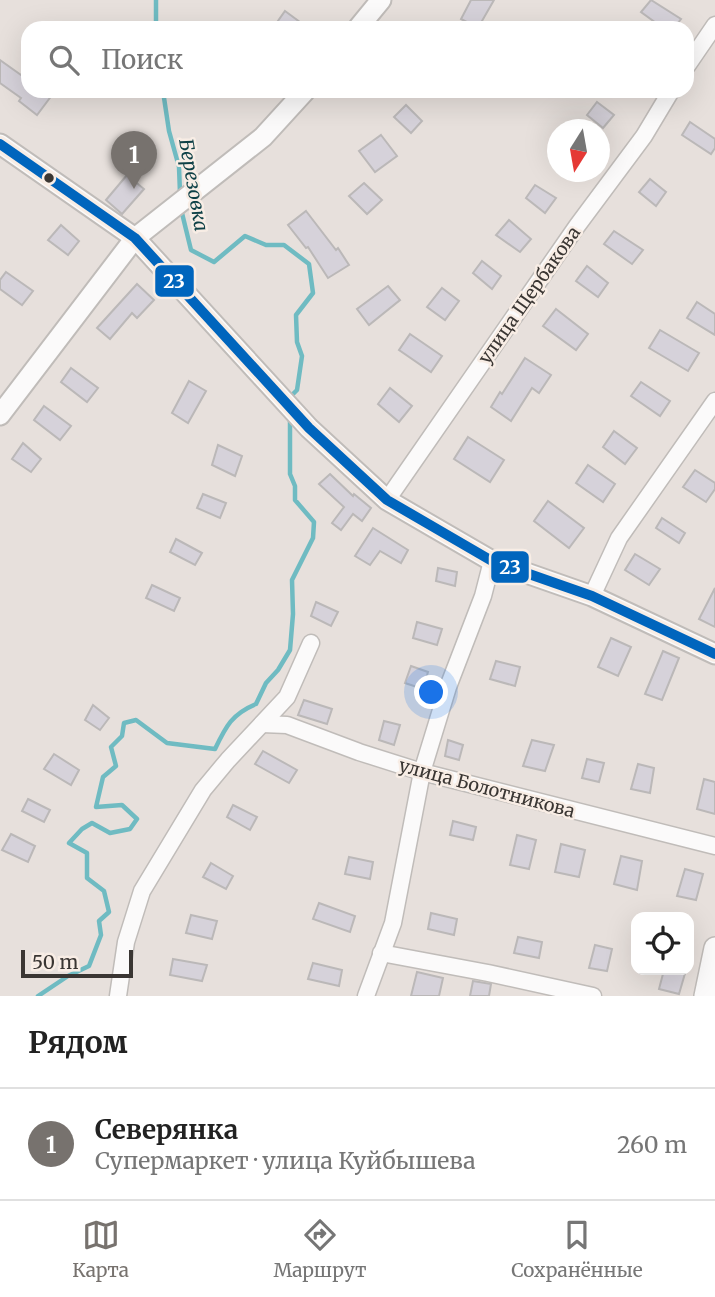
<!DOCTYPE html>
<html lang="ru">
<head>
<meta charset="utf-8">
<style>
  :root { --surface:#fff; --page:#f2f2f2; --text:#222; --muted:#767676; --line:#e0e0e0; --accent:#77726e }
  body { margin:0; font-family:Merriweather,serif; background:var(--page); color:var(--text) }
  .controls { position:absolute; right:21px; bottom:21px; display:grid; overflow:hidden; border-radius:14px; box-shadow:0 7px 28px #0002 }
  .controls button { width:63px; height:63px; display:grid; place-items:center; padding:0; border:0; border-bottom:2px solid var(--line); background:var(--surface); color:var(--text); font:35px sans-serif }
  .compass { position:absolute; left:547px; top:119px; width:63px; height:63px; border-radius:50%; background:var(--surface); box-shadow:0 7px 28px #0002; rotate:191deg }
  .scale { position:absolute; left:21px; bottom:18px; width:112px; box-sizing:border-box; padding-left:7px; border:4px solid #3a3633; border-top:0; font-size:19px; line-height:24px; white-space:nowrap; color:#3a3633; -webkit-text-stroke:5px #f8ede5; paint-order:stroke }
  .you { position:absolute; left:432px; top:693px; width:24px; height:24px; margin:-18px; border:5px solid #fff; border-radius:50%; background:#1a73e8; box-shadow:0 0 0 10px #1a73e833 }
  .badge { display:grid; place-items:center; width:46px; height:46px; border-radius:50%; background:var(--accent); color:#fff; font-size:23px; font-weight:700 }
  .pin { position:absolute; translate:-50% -58px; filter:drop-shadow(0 2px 4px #0008) }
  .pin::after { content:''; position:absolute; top:37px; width:24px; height:21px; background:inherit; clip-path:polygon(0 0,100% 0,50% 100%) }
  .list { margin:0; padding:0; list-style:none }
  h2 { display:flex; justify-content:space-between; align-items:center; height:91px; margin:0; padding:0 28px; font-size:30px }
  h2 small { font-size:23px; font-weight:400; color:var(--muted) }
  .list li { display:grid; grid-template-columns:46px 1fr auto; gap:21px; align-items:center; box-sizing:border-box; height:112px; padding:0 28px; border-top:2px solid var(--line) }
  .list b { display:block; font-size:26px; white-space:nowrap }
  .list p { margin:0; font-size:23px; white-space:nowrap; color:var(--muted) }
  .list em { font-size:23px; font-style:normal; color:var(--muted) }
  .icon { flex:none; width:38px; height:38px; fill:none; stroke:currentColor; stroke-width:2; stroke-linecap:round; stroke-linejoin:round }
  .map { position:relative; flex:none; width:715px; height:996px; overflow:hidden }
  .search { position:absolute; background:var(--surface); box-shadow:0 7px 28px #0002; left:21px; right:21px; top:21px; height:77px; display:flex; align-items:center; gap:18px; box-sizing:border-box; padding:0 24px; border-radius:21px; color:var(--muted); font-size:26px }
  .sheet { height:203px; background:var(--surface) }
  nav { display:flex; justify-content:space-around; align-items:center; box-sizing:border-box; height:98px; border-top:2px solid var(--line); background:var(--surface); font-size:19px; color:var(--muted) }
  nav a { display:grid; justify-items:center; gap:4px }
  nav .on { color:var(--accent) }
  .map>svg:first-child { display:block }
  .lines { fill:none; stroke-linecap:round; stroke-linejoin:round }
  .stream { stroke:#6fbbc2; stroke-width:4.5 }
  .building { fill:#d6d2da; stroke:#bbb8b8; stroke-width:2 }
  .minor-casing { stroke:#c0bcb9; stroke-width:19 }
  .tertiary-casing { stroke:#c0bcb9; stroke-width:23 }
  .secondary-casing { stroke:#c0bcb9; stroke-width:24 }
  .minor { stroke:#fbfafa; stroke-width:16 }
  .tertiary { stroke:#fbfafa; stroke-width:19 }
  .secondary { stroke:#fbfafa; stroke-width:21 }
  .bus-1-casing { stroke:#f8ede5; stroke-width:16 }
  .bus-1 { stroke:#0065bd; stroke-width:10 }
  .bus-dot { fill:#3a3633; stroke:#f8ede5; stroke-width:2.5 }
  .labels { text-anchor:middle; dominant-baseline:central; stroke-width:5; stroke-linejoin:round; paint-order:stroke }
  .street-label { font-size:18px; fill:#3a3633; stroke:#f8ede5 }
  .water-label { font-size:19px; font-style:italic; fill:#0f4147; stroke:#f8ede5 }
  .line-badge { stroke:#f8ede5; stroke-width:2.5 }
  .badge-label { font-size:19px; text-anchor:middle; font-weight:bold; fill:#fff }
</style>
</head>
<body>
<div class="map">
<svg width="715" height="996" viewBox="0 0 715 996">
  <rect width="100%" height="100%" fill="#e7e0dc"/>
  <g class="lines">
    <g class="stream">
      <polyline points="156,28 156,0"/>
      <polyline points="163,91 169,131 179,167 180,193"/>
      <polyline points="181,209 191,250 214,262 245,236 266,245 284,245 309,264 313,293 296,315 297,342 302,356 297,390 288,399"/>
      <path d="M38,996L68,976L89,966L101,935L99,921L109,912L104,891L87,878V853L69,843L82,829L92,823L110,833L130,829L137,819L122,805L96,807L103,777L116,766L111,747L122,736L124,723L136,720L167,743L215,749C226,726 232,714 256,704L266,683L278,670L290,650L293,614L292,580L313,538L314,522L295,500V486L290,474V419"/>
    </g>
  </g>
  <g class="building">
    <polygon points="471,0 494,0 478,28 461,19"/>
    <polygon points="651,0 681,19 674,28 663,28 641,12"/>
    <polygon points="285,11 308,28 273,28"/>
    <polygon points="0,60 28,80 28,91 55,91 37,115 19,101 21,98 0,83"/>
    <polygon points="597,102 614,115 603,128 587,115"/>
    <polygon points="406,105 422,121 411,133 394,117"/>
    <polygon points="690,122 715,139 715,148 711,154 682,135"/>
    <polygon points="381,135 397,156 375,172 359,151"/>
    <polygon points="127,175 144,189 122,214 106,200"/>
    <polygon points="650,179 666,192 656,206 639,192"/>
    <polygon points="364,183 382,200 367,214 349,196"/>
    <polygon points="535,185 556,198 545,213 526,198"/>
    <polygon points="306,211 336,250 338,248 349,265 328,278 308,247 306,248 288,225"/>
    <polygon points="509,220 531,239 520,252 496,235"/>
    <polygon points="61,225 79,241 68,255 48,240"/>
    <polygon points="614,231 643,250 632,264 604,244"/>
    <polygon points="482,261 501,276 492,289 473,273"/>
    <polygon points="587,266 608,283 598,297 576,281"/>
    <polygon points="6,272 33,291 22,305 0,289 0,280"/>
    <polygon points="137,284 154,300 137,318 132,313 110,339 97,328"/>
    <polygon points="388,286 400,300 369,325 357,309"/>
    <polygon points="442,288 459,301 445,320 427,307"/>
    <polygon points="697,302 715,314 715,335 687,318"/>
    <polygon points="556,309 588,334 576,350 543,326"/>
    <polygon points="660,330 699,353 688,371 649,348"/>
    <polygon points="410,334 442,356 431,372 399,350"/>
    <polygon points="525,358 551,375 539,393 532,388 511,421 491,407 500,392 502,394"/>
    <polygon points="71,368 98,388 87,402 61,382"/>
    <polygon points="189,381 206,391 188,423 172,413"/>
    <polygon points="641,382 670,401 660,416 631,396"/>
    <polygon points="390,388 412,406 399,422 378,404"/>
    <polygon points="44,406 71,426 60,440 34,420"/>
    <polygon points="614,431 637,448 625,464 603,447"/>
    <polygon points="468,437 504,460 490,482 454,459"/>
    <polygon points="23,443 41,459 31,472 12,459"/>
    <polygon points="218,445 242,456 235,476 212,465"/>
    <polygon points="588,465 615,484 603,502 576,483"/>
    <polygon points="695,470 715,483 715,489 706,502 683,487"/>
    <polygon points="330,474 353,496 354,494 371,508 362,521 353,514 341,530 332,523 344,507 319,484"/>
    <polygon points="203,494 226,503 220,518 197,508"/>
    <polygon points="548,501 584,528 569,548 534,521"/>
    <polygon points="662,518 685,533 679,543 656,528"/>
    <polygon points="373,528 408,550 401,563 380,551 370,565 355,556"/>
    <polygon points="176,539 202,553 195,565 170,552"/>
    <polygon points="635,554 660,569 649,585 625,570"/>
    <polygon points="438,568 457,572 455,586 436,581"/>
    <polygon points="152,585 180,598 174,611 146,598"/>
    <polygon points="715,588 715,627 699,619"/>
    <polygon points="316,602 338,612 331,626 311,616"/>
    <polygon points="417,622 442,629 437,645 413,638"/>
    <polygon points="611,638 631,647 618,676 598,667"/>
    <polygon points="663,651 679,658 662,700 645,694"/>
    <polygon points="496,661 520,667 515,686 490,679"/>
    <polygon points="411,666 428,672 423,689 405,683"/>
    <polygon points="304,700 332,709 327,724 298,715"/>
    <polygon points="93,705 109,718 100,730 85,720"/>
    <polygon points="384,721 400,725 394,745 379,740"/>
    <polygon points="448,740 463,745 459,760 445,756"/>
    <polygon points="532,740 554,745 545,771 523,766"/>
    <polygon points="263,751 297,770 289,783 255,764"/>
    <polygon points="54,754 79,770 71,785 44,769"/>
    <polygon points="587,759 604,763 599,782 582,778"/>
    <polygon points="638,764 654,768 650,793 631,789"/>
    <polygon points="704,779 715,782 715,814 697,809"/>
    <polygon points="28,799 50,810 44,822 22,811"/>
    <polygon points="233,805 257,817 250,830 227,817"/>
    <polygon points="453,821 476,827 473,840 450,835"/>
    <polygon points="11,834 35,846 28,862 2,850"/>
    <polygon points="517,835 536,840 529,869 510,865"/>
    <polygon points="561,844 585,850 579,877 555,872"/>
    <polygon points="621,856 642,861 637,890 614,884"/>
    <polygon points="349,857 373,862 370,879 345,874"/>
    <polygon points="211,863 233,876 226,889 203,877"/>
    <polygon points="685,869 703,874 696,900 677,896"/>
    <polygon points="319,903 355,916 350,932 313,919"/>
    <polygon points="431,913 457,919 454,935 428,929"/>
    <polygon points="191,915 217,921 212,939 186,933"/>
    <polygon points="518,937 542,942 539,958 514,953"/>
    <polygon points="595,945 612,949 607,971 589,968"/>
    <polygon points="173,959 207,965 202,981 170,975"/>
    <polygon points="313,963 342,970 339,986 308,979"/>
    <polygon points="664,970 686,970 679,994 659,989"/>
    <polygon points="417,972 443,978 439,996 411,996"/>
    <polygon points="473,981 491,984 489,996 470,996"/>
  </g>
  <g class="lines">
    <defs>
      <g id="minor">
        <polyline points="687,66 715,25"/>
        <polyline points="387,500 577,226 644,136 671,91"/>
        <polyline points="592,596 619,538 715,401"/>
        <polyline points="262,724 287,725 359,752 422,772 715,846"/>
        <polyline points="381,953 488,973 593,996"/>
        <polyline points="118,996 126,942 142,891 203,790 228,760 287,697 311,643"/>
        <polyline points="366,996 393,923 422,772 448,687 483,596 492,561"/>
      </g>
      <g id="tertiary">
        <polyline points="358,28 381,0"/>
        <polyline points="0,144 135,238 309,428 387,500 492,561 592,596 715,654"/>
        <polyline points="0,415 135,238 263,137 305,91"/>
      </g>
      <polyline id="secondary" points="705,996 715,948"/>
    </defs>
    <use href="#minor" class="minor-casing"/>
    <use href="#tertiary" class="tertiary-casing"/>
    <use href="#secondary" class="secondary-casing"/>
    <use href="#minor" class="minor"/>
    <use href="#tertiary" class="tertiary"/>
    <use href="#secondary" class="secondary"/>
    <defs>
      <polyline id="bus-1" points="0,144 135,238 309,428 387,500 492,561 592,596 715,654"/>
    </defs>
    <use href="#bus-1" class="bus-1-casing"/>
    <use href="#bus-1" class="bus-1"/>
  </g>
  <circle class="bus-dot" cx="49" cy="178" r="6"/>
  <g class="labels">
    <g class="street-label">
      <text transform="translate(529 295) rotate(-55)">улица Щербакова</text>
      <text transform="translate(487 788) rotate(15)">улица Болотникова</text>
    </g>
    <g class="water-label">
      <text transform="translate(194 185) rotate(80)">Березовка</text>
    </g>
  </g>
  <g class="line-badge">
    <rect x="154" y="264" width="41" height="34" rx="7" fill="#0065bd"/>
    <rect x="490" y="550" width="40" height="34" rx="7" fill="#0065bd"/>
  </g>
  <g class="badge-label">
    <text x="174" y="288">23</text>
    <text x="510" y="574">23</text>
  </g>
</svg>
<div class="controls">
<button><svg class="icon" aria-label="locate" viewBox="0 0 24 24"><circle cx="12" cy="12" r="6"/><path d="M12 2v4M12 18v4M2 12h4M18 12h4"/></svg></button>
</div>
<svg class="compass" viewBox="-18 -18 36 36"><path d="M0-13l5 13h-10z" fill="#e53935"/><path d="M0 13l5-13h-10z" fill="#767676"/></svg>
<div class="scale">50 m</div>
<div class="you"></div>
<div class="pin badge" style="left:134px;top:189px">1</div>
<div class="search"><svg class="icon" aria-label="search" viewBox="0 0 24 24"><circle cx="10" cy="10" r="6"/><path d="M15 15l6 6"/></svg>Поиск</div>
</div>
<section class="sheet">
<h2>Рядом<small></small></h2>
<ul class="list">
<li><span class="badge">1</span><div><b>Северянка</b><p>Супермаркет · улица Куйбышева</p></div><em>260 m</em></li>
</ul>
</section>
<nav>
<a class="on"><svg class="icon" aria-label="map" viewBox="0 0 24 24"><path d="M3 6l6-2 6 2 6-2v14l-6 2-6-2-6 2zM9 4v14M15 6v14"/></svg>Карта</a>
<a><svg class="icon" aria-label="directions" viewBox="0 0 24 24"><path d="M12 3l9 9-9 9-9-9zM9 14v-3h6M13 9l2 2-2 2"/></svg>Маршрут</a>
<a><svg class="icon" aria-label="saved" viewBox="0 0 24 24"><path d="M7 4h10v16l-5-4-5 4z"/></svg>Сохранённые</a>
</nav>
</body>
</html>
